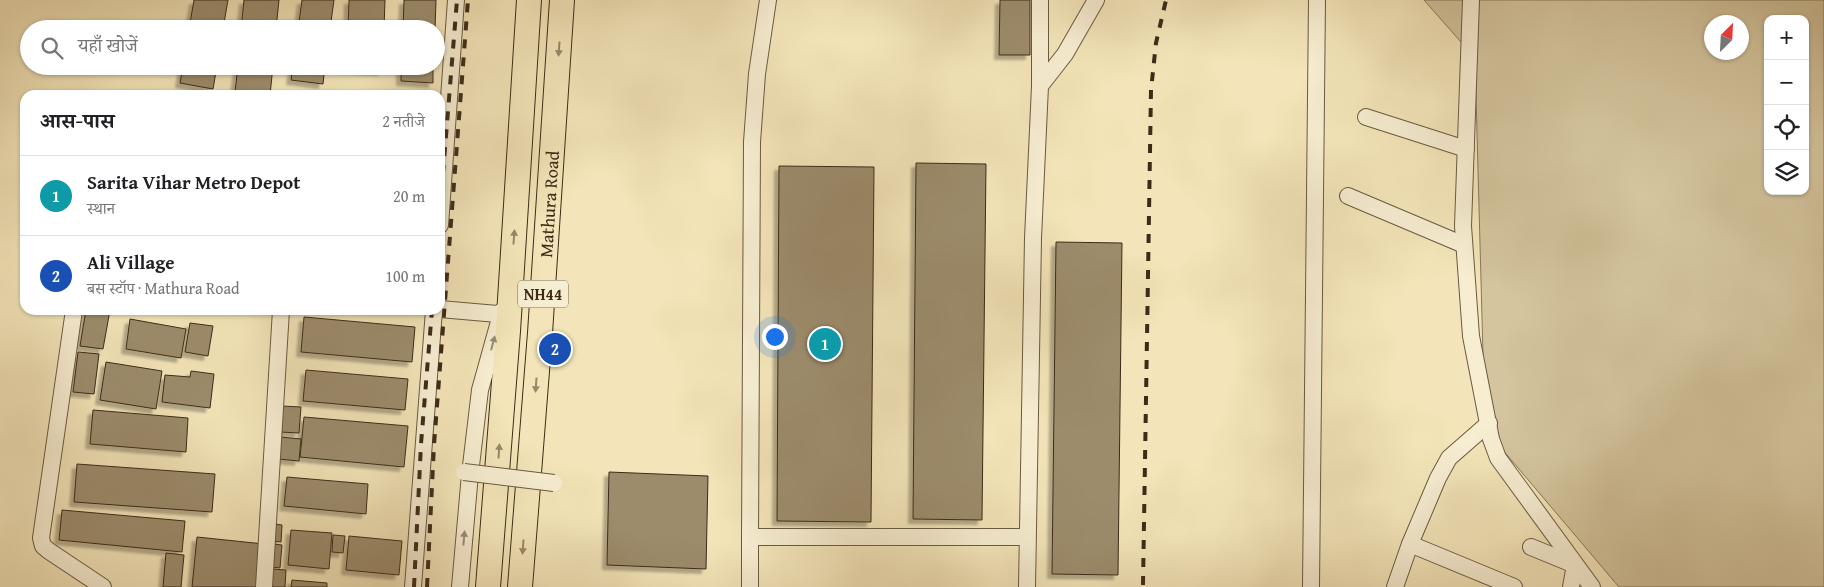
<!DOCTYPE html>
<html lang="hi">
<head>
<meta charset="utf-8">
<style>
  :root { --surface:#fff; --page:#f2f2f2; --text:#202124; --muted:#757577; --line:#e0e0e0; --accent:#8f2418 }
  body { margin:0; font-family:"Gentium Book Plus","Noto Serif Devanagari",serif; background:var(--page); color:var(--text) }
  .controls { position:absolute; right:15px; top:15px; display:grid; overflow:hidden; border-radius:10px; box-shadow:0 1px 4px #0004 }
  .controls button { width:45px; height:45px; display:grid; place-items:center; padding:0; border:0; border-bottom:1px solid var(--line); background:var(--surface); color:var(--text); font:25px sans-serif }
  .compass { position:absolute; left:1704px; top:15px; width:45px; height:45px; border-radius:50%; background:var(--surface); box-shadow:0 1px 4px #0004; rotate:24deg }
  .you { position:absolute; left:774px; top:336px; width:18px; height:18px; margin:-12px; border:4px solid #fff; border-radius:50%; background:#1a73e8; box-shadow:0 0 0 8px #1a73e833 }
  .badge { display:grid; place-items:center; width:32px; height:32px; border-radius:50%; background:var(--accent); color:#fff; font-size:16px; font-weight:700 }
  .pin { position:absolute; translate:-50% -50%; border:2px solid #fff; box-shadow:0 1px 5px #0006 }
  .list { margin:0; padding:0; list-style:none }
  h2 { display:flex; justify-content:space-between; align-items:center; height:65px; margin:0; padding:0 20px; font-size:21px }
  h2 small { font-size:16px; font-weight:400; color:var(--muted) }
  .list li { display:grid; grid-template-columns:32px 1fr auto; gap:15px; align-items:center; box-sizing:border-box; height:80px; padding:0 20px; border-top:1px solid var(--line) }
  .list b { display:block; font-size:19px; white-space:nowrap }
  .list p { margin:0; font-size:16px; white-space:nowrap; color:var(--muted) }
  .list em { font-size:16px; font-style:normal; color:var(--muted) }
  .icon { flex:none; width:28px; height:28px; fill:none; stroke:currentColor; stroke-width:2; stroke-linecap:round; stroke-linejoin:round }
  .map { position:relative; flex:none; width:1824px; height:587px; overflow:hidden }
  .search { position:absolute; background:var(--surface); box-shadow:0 1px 4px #0004; left:20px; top:20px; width:425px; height:55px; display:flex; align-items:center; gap:12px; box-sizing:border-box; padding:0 18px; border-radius:28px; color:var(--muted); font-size:19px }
  .panel { position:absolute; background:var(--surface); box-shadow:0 1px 4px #0004; left:20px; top:90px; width:425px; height:225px; border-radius:15px }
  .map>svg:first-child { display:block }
  .green { fill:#d4c59e; stroke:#88785b; fill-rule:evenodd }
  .building { fill:#9c8c6c; stroke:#3d2b18; filter:url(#shadow) }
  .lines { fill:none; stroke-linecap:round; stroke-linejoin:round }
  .minor-casing { stroke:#6a5a40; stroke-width:18 }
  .highway-casing { stroke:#3d2b18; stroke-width:26 }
  .minor { stroke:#f7eed2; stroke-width:16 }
  .highway { stroke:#f3e5b9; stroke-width:24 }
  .rail { stroke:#3d2b18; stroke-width:4; stroke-dasharray:9 9; stroke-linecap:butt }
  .minor-bridge-casing { stroke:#6a5a40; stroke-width:18; stroke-linecap:butt }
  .minor-bridge { stroke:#f7eed2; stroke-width:16 }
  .oneway { fill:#988868 }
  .oneway2 { fill:#9a8c75 }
  .labels { text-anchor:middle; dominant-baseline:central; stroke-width:4; stroke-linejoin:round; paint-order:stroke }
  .shield { fill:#f7eed2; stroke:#756650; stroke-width:1 }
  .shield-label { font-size:16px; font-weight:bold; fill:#3d2b18 }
  .street-label { font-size:18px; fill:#3d2b18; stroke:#f7eed2 }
</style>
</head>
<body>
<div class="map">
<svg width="1824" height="587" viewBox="0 0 1824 587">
  <defs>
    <filter id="shadow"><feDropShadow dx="-4.5" dy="4.5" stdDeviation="1" flood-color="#0004"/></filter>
  </defs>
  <rect width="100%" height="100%" fill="#f3e5b9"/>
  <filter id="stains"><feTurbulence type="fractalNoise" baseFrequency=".004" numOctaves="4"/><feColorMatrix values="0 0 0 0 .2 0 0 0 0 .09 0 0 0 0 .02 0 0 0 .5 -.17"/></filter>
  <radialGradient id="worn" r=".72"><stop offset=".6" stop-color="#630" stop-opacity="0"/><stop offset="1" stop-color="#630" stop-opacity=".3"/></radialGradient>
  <path class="green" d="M1424,0H1824V587H1619L1485,429L1475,58ZM1768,19H1805V191H1768ZM1712,22H1742V52H1712Z"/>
  <g class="building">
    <polygon points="194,0 228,0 223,29 189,29"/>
    <polygon points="244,0 279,0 276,29 241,29"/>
    <polygon points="302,0 334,0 330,29 298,29"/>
    <polygon points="349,0 385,0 384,29 348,29"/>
    <polygon points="404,0 436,0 435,29 403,29"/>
    <polygon points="1000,0 1030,0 1030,55 999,55"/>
    <polygon points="183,66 217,66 213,89 180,83"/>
    <polygon points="238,66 273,66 270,95 235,92"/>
    <polygon points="293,66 325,66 323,84 291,80"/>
    <polygon points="346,66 382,66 382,71 345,69"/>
    <polygon points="401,66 433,66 433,83 401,81"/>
    <polygon points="916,163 986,164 982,520 913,519"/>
    <polygon points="779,166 874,167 871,522 777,521"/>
    <polygon points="1056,242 1122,243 1118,575 1052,574"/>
    <polygon points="86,310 110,310 103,349 80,346"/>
    <polygon points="304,317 415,327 412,362 301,352"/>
    <polygon points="130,319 186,329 181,358 126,349"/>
    <polygon points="190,323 213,326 208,356 185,352"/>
    <polygon points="78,352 99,354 94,394 73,392"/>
    <polygon points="106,362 162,371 156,409 100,400"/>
    <polygon points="306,370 408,379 405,410 303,401"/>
    <polygon points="191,371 214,374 210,408 162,402 165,375 190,377"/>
    <polygon points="282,406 301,407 299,433 280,432"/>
    <polygon points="93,410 188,418 186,452 90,444"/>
    <polygon points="304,417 408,426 404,467 300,457"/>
    <polygon points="280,437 301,439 299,461 278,459"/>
    <polygon points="77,464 215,474 212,512 74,502"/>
    <polygon points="609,472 708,476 706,569 607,565"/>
    <polygon points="287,477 368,484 366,514 284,506"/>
    <polygon points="62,510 185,521 182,552 59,540"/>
    <polygon points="274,524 282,525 281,542 272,541"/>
    <polygon points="291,530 332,533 329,569 288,565"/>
    <polygon points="333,535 345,536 343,553 332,552"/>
    <polygon points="349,536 402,541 399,575 346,570"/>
    <polygon points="197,537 264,544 261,587 192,587"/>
    <polygon points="273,544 282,545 280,568 271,567"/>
    <polygon points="166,553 184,555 181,587 163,587"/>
    <polygon points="272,569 286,570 285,587 270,587"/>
    <polygon points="292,580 327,583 327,587 291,587"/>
  </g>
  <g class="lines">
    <defs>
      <g id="minor">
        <polyline points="1471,0 1463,226 1471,336 1491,439 1498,458 1592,587"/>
        <polyline points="1040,86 1040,0"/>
        <polyline points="1366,117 1466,149"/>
        <polyline points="1348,196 1464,245"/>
        <polyline points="440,225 456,0"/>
        <polyline points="440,309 509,315"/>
        <polyline points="74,310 41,538 43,546 49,551 103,587"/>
        <polyline points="750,537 752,142 757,74 768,0"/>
        <polyline points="1410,544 1514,587"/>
        <polyline points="1531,547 1575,565 1571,587"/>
        <polyline points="264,587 281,310"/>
        <polyline points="413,587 434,310"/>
        <polyline points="460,587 470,474 480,390 502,311"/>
        <polyline points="750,587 750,537 1027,537"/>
        <polyline points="1027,587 1033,238 1040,86 1065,54 1096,0"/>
        <polyline points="1311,587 1317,0"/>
        <polyline points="1395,587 1410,544 1438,478 1449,458 1489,423"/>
      </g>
      <g id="highway">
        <polyline points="488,587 508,331 529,0"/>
        <path id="s1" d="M520,587L540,333L562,0"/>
      </g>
    </defs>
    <use href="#minor" class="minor-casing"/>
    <use href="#highway" class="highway-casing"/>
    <use href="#minor" class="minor"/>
    <use href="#highway" class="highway"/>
    <g class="rail">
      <polyline points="440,210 457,0"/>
      <polyline points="1143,585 1151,90 1156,43 1166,0"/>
      <polyline points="414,587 421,444 432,310"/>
      <polyline points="427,587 434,445 468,0"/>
    </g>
    <defs>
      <polyline id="minor-bridge" points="464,472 554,483"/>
    </defs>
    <use href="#minor-bridge" class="minor-bridge-casing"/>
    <use href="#minor-bridge" class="minor-bridge"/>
  </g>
  <defs><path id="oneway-solid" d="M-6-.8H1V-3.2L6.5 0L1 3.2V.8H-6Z" transform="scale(1.25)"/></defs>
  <g class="oneway">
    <use href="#oneway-solid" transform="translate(559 49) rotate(94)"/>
    <use href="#oneway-solid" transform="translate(514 237) rotate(-86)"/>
    <use href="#oneway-solid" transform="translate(536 385) rotate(94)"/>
    <use href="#oneway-solid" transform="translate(499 451) rotate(-86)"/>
    <use href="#oneway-solid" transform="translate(523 547) rotate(94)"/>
  </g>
  <g class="oneway2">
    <use href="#oneway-solid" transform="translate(493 343) rotate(-75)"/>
    <use href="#oneway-solid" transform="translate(464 538) rotate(-85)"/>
  </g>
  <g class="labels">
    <rect class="shield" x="518" y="280.5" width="50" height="27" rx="4"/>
    <g class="shield-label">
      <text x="543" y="294">NH44</text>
    </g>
    <g class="street-label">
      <text stroke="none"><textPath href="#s1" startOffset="384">Mathura Road</textPath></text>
    </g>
  </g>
  <rect width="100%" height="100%" filter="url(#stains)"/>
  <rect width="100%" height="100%" fill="url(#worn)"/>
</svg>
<div class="controls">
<button>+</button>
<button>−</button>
<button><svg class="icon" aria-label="locate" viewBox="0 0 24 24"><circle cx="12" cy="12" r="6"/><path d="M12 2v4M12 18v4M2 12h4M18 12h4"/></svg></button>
<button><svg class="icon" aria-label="layers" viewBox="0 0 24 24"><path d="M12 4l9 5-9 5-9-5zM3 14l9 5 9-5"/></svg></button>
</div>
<svg class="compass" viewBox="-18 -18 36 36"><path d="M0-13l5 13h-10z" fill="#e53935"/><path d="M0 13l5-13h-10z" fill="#757577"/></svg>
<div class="you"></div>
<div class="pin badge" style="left:825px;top:344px;background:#0f9aa8">1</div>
<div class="pin badge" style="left:555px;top:349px;background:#1a4fb4">2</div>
<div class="search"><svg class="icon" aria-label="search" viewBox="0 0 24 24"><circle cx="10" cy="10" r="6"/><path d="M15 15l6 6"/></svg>यहाँ खोजें</div>
<section class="panel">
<h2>आस-पास<small>2 नतीजे</small></h2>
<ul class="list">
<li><span class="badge" style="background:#0f9aa8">1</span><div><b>Sarita Vihar Metro Depot</b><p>स्थान</p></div><em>20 m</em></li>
<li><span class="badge" style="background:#1a4fb4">2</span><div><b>Ali Village</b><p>बस स्टॉप · Mathura Road</p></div><em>100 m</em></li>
</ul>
</section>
</div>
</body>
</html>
